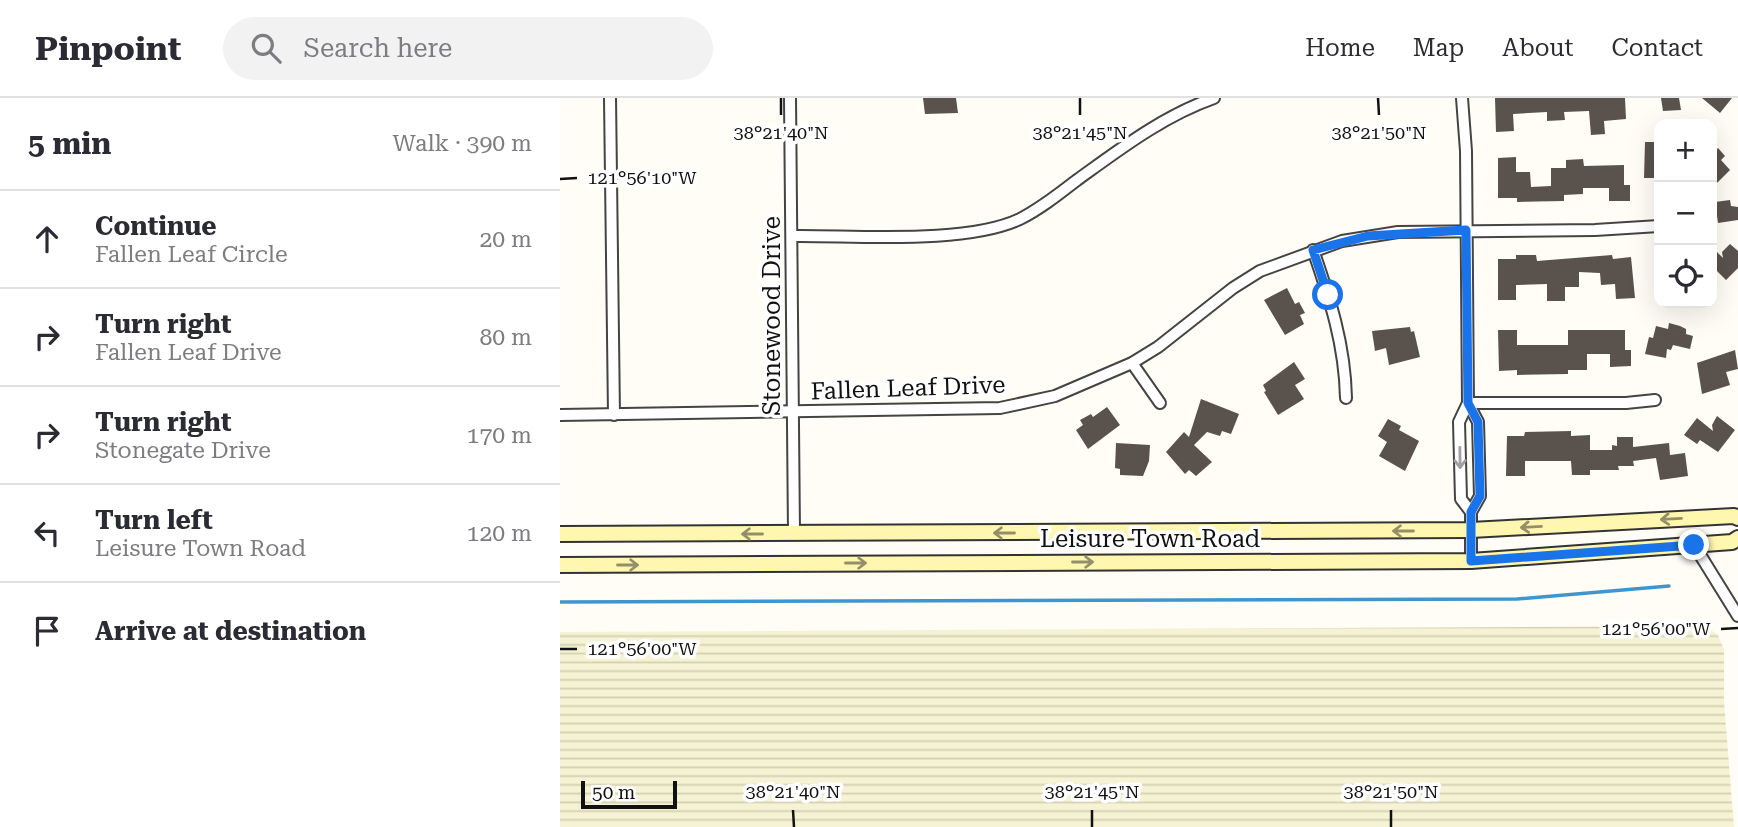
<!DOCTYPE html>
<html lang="en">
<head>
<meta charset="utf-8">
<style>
  :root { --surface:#fff; --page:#f2f2f3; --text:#2b2b33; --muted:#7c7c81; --line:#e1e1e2 }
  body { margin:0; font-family:"Roboto Serif",serif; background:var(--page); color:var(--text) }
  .controls { position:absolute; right:21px; top:21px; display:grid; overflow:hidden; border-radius:14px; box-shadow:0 7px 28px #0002 }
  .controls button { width:63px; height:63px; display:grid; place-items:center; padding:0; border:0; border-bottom:2px solid var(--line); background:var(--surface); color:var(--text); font:35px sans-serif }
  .scale { position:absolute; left:21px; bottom:18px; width:96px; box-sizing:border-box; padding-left:7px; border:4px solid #111; border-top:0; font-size:19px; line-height:24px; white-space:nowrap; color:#111; -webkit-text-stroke:5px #fff; paint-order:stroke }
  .stop { position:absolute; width:21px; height:21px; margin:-16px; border:5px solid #1a73e8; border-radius:50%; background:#fff }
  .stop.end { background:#1a73e8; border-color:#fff; box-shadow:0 2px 7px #0008 }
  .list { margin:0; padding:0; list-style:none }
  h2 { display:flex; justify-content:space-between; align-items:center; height:91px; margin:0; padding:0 28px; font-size:30px }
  h2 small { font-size:23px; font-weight:400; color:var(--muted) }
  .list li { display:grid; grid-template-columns:46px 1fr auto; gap:21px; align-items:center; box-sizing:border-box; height:98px; padding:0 28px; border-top:2px solid var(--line) }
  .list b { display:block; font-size:26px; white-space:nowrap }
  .list p { margin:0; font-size:23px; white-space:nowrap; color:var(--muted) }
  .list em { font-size:23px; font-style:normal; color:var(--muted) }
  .icon { flex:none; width:38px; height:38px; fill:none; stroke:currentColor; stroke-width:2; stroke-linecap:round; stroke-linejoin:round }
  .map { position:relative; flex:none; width:1178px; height:729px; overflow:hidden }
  header { display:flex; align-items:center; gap:42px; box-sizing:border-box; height:98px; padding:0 35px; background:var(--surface); border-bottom:2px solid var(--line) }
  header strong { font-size:33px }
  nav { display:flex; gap:38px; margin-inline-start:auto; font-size:24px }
  .search { width:490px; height:63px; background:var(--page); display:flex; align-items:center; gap:18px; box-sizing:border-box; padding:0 24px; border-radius:38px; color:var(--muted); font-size:26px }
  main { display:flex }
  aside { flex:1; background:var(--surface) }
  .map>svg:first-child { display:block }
  .farmland { fill:url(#farmland-rules) }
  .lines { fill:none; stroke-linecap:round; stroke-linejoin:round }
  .stream { stroke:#3f96cf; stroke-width:3.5 }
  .building { fill:#5a524d }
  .street-casing { stroke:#444; stroke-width:14 }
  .secondary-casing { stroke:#333; stroke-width:18 }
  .street { stroke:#fff; stroke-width:10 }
  .secondary { stroke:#fff6b0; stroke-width:14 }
  .oneway { stroke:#a0a0a0 }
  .oneway2 { stroke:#948f68 }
  .route { stroke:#1a73e8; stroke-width:9 }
  .ticks { fill:none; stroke:#111; stroke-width:2.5 }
  .labels { text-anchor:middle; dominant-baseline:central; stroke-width:7; stroke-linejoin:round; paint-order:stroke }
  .street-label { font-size:24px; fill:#111; stroke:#fff }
  .ticks-label { font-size:18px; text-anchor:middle; fill:#111; stroke:#fff; stroke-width:7; stroke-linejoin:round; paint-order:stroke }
</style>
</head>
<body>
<header>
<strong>Pinpoint</strong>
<div class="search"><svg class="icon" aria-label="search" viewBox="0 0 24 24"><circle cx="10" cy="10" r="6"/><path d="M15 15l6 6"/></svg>Search here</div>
<nav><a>Home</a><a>Map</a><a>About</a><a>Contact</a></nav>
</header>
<main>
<aside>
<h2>5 min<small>Walk · 390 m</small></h2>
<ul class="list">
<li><svg class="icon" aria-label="ahead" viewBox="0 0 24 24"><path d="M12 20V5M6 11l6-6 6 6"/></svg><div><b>Continue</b><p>Fallen Leaf Circle</p></div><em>20 m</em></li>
<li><svg class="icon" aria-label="right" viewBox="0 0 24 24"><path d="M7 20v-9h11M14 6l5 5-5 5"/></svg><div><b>Turn right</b><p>Fallen Leaf Drive</p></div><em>80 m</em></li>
<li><svg class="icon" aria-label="right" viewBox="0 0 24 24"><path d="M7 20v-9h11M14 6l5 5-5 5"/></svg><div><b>Turn right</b><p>Stonegate Drive</p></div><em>170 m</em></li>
<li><svg class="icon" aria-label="left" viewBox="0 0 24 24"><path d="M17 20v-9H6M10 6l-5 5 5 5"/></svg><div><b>Turn left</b><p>Leisure Town Road</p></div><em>120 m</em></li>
<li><svg class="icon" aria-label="arrive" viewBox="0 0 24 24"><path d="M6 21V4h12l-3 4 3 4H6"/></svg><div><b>Arrive at destination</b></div></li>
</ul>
</aside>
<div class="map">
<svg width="1178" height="729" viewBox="0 0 1178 729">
  <defs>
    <pattern id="farmland-rules" width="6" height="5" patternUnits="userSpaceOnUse" patternTransform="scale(1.75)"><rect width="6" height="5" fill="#f6f3d4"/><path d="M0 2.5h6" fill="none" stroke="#d2cfb5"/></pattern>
  </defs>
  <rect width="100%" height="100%" fill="#fffdf5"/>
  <polygon class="farmland" points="1145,528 1158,537 1164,552 1164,604 1174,729 0,729 0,534"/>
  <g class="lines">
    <polyline class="stream" points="0,504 957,501 1109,488"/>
  </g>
  <g class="building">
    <polygon points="363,0 396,0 398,15 365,16"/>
    <polygon points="935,0 1065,0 1066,21 1044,23 1045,36 1031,37 1029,13 1004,14 1005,22 987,23 987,14 953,16 954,33 936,34"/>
    <polygon points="1101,0 1119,0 1121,12 1103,13"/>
    <polygon points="1142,0 1172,0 1160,15"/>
    <polygon points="1085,44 1099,44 1099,80 1084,80"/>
    <polygon points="1158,50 1165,58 1161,62 1170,72 1152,90 1152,51 1154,54"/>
    <polygon points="956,59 956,74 970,74 971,89 991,88 991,70 1006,70 1006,62 1023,61 1024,68 1064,67 1064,87 1070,87 1070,103 1049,103 1049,90 1023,90 1023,96 1004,97 1004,103 957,104 957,100 938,100 938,60"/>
    <polygon points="1170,102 1171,108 1178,109 1178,122 1158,125 1155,104"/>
    <polygon points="1170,146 1178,153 1178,170 1166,182 1152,168 1152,149 1163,160 1162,154"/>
    <polygon points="956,157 976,157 977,163 1052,157 1053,161 1071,159 1075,200 1056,201 1055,186 1041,187 1040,175 1019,174 1019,189 1005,189 1005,203 987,203 987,186 956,187 956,202 938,202 938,161 956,161"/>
    <polygon points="727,190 735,206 739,204 745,215 740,217 744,226 725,237 704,202"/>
    <polygon points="1109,225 1120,228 1126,231 1126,236 1133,238 1130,251 1113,247 1111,252 1107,251 1106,260 1085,256 1089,239 1093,240 1096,228 1108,231"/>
    <polygon points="850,229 851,234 854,233 860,259 829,267 826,250 815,253 812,233"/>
    <polygon points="938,232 957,232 957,247 1008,247 1008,232 1065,232 1065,252 1071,252 1071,268 1050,269 1050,256 1027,256 1027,272 1008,272 1008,276 957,277 957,272 939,273"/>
    <polygon points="1175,252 1178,271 1166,274 1170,287 1142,296 1137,265"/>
    <polygon points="734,264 745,281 735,287 744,301 718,317 704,294 706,293 703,287"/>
    <polygon points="641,301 679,316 671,336 662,333 660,338 647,334 634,347 652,364 636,378 629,372 625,376 606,354 624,334 629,339"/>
    <polygon points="547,309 560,327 528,351 516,332 523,327 520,322 531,316 533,319"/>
    <polygon points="1157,318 1175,332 1158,354 1140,342 1137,346 1124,337 1137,320 1153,333 1152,327"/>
    <polygon points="828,321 841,328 839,332 859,343 845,373 819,358 827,344 818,338"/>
    <polygon points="1011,333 1011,338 1030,337 1030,352 1052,352 1052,347 1057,348 1057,339 1073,339 1073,349 1109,345 1110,357 1125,355 1128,378 1100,382 1096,360 1073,363 1074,368 1058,368 1059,372 1030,372 1030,377 1012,377 1011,363 965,363 965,378 946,378 947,338 964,338 965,334"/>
    <polygon points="556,345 590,347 589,363 583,378 560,377 560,371 555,370"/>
  </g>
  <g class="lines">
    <defs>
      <g id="street">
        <polyline points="50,0 54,317"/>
        <polyline points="230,0 234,436"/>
        <polyline points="902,0 906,53 908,305 918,324 920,398 911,414 911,463"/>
        <path d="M232,138C294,137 405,147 460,121C480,111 499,96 517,82C560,51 603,18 654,0"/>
        <path d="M753,152C770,201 785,247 786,300"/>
        <polyline points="572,265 600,305"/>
        <polyline points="908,305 1066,305 1095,302"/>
        <polyline points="908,305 899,324 901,401 911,414"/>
        <polyline points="0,317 440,310 495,298 572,265 598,249 673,190 700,173 782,143 838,134 1035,132 1099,128"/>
        <polyline points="1134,447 1178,518"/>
      </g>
      <g id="secondary">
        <polyline points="0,436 911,432 1174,418 1178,420"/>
        <polyline points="0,467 911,463 1172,444 1178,440"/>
      </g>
    </defs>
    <use href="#street" class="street-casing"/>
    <use href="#secondary" class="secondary-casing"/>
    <use href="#street" class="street"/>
    <use href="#secondary" class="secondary"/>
  </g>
  <defs><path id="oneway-shaft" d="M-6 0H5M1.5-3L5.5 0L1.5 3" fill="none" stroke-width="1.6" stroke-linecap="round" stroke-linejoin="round" transform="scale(1.75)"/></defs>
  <use class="oneway" href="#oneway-shaft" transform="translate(900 360) rotate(89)"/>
  <g class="oneway2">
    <use href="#oneway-shaft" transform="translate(1111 421) rotate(177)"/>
    <use href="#oneway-shaft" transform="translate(971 429) rotate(177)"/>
    <use href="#oneway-shaft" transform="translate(843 433) rotate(180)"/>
    <use href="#oneway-shaft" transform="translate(444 435) rotate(180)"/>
    <use href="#oneway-shaft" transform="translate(192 436) rotate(-180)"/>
    <use href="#oneway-shaft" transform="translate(523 464)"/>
    <use href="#oneway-shaft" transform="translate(296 465)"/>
    <use href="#oneway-shaft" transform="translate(68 467)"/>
  </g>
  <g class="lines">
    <polyline class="route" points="768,197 753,152 808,138 906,132 908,305 918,324 920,398 911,414 911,463 1134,447"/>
  </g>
  <path class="ticks" d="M221,0V17M520,0V17M818,0L819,17M0,81L17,80M1161,531L1178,530M0,551H17M233,712L234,729M532,712V729M831,712V729"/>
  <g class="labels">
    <g class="street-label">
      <text transform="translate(212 218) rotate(-90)">Stonewood Drive</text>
      <text transform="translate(348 290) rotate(-2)">Fallen Leaf Drive</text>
      <text x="590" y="441">Leisure Town Road</text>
    </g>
  </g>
  <g class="ticks-label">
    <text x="221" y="41">38°21'40"N</text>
    <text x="520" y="41">38°21'45"N</text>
    <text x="819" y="41">38°21'50"N</text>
    <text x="82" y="86">121°56'10"W</text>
    <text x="1096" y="537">121°56'00"W</text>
    <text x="82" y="557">121°56'00"W</text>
    <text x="233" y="700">38°21'40"N</text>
    <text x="532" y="700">38°21'45"N</text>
    <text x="831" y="700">38°21'50"N</text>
  </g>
</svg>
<div class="controls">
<button>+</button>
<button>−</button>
<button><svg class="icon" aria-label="locate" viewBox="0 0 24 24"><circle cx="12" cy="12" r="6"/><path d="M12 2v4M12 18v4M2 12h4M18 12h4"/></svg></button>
</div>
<div class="scale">50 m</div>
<div class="stop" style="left:768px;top:197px"></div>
<div class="stop end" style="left:1134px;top:447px"></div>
</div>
</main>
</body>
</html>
